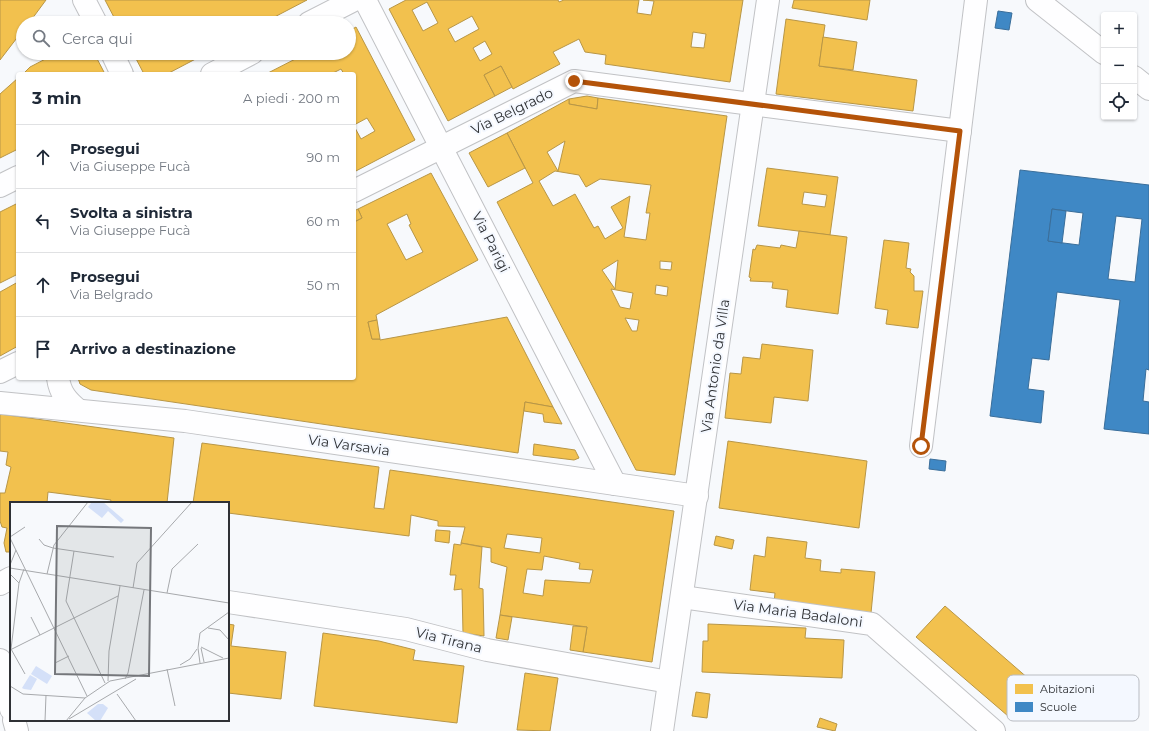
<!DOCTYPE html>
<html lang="it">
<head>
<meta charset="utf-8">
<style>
  :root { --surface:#fff; --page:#f2f2f3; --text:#1f2937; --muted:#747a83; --line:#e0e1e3 }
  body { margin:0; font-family:Montserrat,sans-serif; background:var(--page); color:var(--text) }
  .controls { position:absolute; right:12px; top:12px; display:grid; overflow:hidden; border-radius:4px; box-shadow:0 1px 3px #0004 }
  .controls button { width:36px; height:36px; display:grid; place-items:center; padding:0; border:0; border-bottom:1px solid var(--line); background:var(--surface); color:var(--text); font:20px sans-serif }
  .stop { position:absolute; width:12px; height:12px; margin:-9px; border:3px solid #b45309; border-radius:50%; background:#fff }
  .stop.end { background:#b45309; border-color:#fff; box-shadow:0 1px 4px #0008 }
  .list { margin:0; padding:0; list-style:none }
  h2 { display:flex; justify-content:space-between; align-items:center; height:52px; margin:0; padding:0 16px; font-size:17px }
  h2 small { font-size:13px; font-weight:400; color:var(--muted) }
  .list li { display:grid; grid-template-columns:26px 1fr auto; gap:12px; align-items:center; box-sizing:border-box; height:64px; padding:0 16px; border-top:1px solid var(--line) }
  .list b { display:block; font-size:15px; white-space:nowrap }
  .list p { margin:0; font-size:13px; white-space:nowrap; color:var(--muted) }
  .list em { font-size:13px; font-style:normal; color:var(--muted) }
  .icon { flex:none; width:22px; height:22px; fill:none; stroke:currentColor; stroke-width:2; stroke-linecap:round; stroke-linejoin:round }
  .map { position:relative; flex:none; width:1149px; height:731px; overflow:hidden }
  .search { position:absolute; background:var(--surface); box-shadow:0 1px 3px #0004; left:16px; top:16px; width:340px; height:44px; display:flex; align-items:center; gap:10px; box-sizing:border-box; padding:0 14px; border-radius:22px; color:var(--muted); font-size:15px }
  .panel { position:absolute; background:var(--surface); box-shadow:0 1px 3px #0004; left:16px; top:72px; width:340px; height:308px; border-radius:4px }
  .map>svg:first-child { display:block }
  .homes { fill:#f2c14e; stroke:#b89646; fill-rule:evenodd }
  .schools { fill:#3f88c5; stroke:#3a6e9a; fill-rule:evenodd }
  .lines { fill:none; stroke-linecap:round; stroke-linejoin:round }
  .minor-casing { stroke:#c1c2c5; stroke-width:24 }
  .tertiary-casing { stroke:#c1c2c5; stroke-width:24 }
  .secondary-casing { stroke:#c1c2c5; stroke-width:24 }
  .minor { stroke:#fefeff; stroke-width:22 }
  .tertiary { stroke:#fefeff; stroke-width:22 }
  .secondary { stroke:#fefeff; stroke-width:22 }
  .route { stroke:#b45309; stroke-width:5 }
  .labels { text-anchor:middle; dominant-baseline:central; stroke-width:4; stroke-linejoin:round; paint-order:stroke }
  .street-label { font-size:14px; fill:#2f3135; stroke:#f4f8ff }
  .inset-road { fill:none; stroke:#a7a9ac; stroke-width:1 }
  .view { fill:#75777b; fill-opacity:0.15; stroke:#75777b; stroke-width:2 }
  .inset-edge { fill:none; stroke:#2f3135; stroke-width:2 }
  .key { fill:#f4f8ff; stroke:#b9bcc2; stroke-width:1 }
  .key-label { font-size:11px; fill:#2f3135 }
</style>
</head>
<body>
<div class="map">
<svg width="1149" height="731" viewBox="0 0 1149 731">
  <rect width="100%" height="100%" fill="#f7f9fc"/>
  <g class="homes">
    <polygon points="0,0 46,0 29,23 23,23 23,30 0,60"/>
    <polygon points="105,0 307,0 263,23 117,23"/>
    <path d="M406,0H558L559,2L564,0H639L637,13L651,15L654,1L643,0H743L730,82L605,64L606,55L585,52L579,39L553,52L560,64L513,89L501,66L484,75L495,96L448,121L389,9ZM427,2L438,23L423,31L412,10ZM472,16L479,29L455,42L448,29ZM693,32L706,34L704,48L691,47ZM485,41L492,54L480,61L473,48Z"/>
    <polygon points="794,0 870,0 867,20 792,8"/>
    <polygon points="786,19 825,25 819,66 917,80 913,111 776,94"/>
    <polygon points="356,27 415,140 354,172 354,126 361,139 375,131 367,118 354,125 354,74 344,74 341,69 331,74 266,74 307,53 349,53 349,31"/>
    <polygon points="823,37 857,42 853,70 819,66"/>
    <polygon points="57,53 94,53 105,74 23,74 30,67"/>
    <polygon points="133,53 207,53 167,74 144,74"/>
    <polygon points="501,66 512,87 495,96 484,75"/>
    <polygon points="18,78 18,149 0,158 0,94"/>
    <polygon points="587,96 598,98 597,109 569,104 569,99"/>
    <path d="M598,98L727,116L675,475L636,470L497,202L533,183L507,133L569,99V104L597,109ZM565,141L558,171L547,152ZM555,171L579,175L586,187L600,179L651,185L646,213H650L646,240L624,237L630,196L611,207L623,228L605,239L598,226L594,228L575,194L553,206L539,181ZM618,260L615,289L602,270ZM660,261L672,262L671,270L660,269ZM656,285L668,287L667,296L655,294ZM611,289L633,293L630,309L620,307ZM625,318L639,320L637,331H632Z"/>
    <polygon points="507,133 525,168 488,187 469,153"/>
    <path d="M767,168L838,177L830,235L758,226ZM804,192L827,195L825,207L802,204Z"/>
    <path d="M431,173L478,260L376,315L377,320L368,322L372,339H380V340L507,317L553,407L525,402L518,453L91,390L80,384L78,378H354V222L362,218L358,209ZM407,214L411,224L409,225L423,252L406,260L387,224Z"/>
    <polygon points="18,203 18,274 0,283 0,212"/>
    <polygon points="358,209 362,218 354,222 354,211"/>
    <polygon points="799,231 847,237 838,314 786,307 788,290 772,288 773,282 750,281 751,278 749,277 753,249 755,250 757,245 780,248 781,245 796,248"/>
    <polygon points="884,240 909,243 906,268 911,269 910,272 914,276 914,291 923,291 918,328 886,324 888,310 875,308"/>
    <polygon points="18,282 18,346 0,356 0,292"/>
    <polygon points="377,320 380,339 372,339 368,322"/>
    <polygon points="762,344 813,350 808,401 774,397 771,423 725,418 730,373 741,374 743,357 760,359"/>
    <polygon points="525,402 553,407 562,424 544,422 543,414 524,411"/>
    <polygon points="0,414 174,438 167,503 110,503 111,500 48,492 47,503 11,503 11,552 6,552 4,543 7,528 2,527 0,521 0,493 5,493 11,467 6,465 8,452 0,451"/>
    <polygon points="728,441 867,461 859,528 719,508"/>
    <path d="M202,443L379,467L374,508L384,509L390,470L674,511L652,662L583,652L587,627L500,615L507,567L491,562V548L461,543L465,527L438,526V521L411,515L409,536L228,513V503H193ZM507,534L542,538L540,553L504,548ZM544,556L580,563L579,569L593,570L590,583L545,580L543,596L523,593L527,569L542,570Z"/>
    <polygon points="534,444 575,450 579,458 574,460 533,455"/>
    <polygon points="436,530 450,531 449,543 435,541"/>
    <polygon points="716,536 734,540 732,549 714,545"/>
    <polygon points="767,537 807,542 805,558 821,560 820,571 841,573 841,569 875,572 871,613 774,603 775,593 750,590 754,555 765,557"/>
    <polygon points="461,543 482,547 479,588 483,589 484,636 463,633 462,589 454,590 456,575 450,575 454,544 461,545"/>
    <polygon points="945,606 1045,693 1055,701 1008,716 916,637"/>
    <polygon points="500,615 512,617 508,640 496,638"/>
    <polygon points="228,624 234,625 231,646 286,652 281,699 228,693"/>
    <polygon points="708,624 806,628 805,638 844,640 842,678 702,672 703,641 708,641"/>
    <polygon points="573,626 587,627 583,652 570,650"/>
    <polygon points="323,633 379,641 415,650 413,660 464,666 457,723 314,706"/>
    <polygon points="525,673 558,678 550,731 517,730"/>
    <polygon points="696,692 710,694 707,718 692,716"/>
    <polygon points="820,718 837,724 835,731 817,727"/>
  </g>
  <g class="schools">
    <polygon points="998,11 1012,13 1009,30 995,28"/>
    <path d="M1020,170L1149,185V370L1146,369L1143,401L1149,402V434L1104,429L1120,300L1057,292L1049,360L1032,358L1028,389L1044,391L1041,423L990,416ZM1052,209L1083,213L1079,245L1048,241ZM1116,216L1142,219L1135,282L1108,279Z"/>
    <polygon points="1052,209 1066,211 1062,243 1048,241"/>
    <polygon points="930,459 946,461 945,471 929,469"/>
  </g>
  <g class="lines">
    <defs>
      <g id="minor">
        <polyline points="84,0 96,23"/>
        <polyline points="365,0 615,484"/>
        <polyline points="1037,0 1104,53"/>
        <polyline points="112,53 122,74"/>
        <polyline points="1134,77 1149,89"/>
        <polyline points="354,191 574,81 960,131"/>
        <polyline points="0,372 18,363"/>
        <path d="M58,378C60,393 67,401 78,410"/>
        <polyline points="0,403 185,421 697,496"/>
        <polyline points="921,446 976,0"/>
        <polyline points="0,584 11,578"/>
        <polyline points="682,597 872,624 994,731"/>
        <polyline points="228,602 406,629 487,650 669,682"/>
        <polyline points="662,731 768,0"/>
      </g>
      <g id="tertiary">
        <polyline points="309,23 354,0"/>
        <polyline points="212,74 252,53"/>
        <polyline points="0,186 18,177"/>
      </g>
      <g id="secondary">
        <polyline points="0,660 11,709"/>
        <polyline points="14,720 17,731"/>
      </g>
    </defs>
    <use href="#minor" class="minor-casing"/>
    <use href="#tertiary" class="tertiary-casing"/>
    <use href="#secondary" class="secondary-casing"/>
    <use href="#minor" class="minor"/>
    <use href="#tertiary" class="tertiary"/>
    <use href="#secondary" class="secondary"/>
  </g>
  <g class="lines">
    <polyline class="route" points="574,81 960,131 921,446"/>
  </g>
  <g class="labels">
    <g class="street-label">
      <text transform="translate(512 111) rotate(-26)">Via Belgrado</text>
      <text transform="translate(491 242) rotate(63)">Via Parigi</text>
      <text transform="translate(715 366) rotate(-82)">Via Antonio da Villa</text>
      <text transform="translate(349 445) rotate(8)">Via Varsavia</text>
      <text transform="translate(798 613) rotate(8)">Via Maria Badaloni</text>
      <text transform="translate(449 640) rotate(14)">Via Tirana</text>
    </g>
  </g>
  <g transform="translate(10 502)">
    <rect width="219" height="219" fill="#f7f9fc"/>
    <path d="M88,202H93L98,206L90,219H86L77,211Z" fill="#d4e0f8"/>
    <path d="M82,0H93L114,18L111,21L98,9L92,16L78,5ZM26,164L42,174L37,182L21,172ZM20,173L27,177L21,188L14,187L12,186Z" fill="#d4e0f8"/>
    <path class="inset-road" d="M0,35L15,25M0,36L77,194M29,37L34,43L43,46L104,55M64,49L56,99L95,181M0,63L6,48M0,66L219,101M14,67L9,81L1,147L15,172M0,72L9,81M37,72L44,43L78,0M123,86L127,61L182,0M157,91L162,67L188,42M21,115L30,133M198,126L210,128L219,138M191,145L213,156M191,146L194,160M0,148L108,94M45,161L59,154M190,161L188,146L190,131L219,110M170,163L180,157L187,147M157,167L165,204M115,177L118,171L134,88M98,179L99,149L110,84M0,184L13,192L75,196M107,192L126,219M59,217L126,177M35,219L36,193M56,219L75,196L100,179L219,156"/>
    <path class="view" d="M47,24L141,26L139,174L45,172Z"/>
    <rect width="219" height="219" class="inset-edge"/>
  </g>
  <rect x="1007" y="675" width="132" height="46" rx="6" class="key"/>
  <rect x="1015" y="684" width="18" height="10" fill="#f2c14e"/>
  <rect x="1015" y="702" width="18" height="10" fill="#3f88c5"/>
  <g class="key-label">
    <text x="1040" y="693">Abitazioni</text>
    <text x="1040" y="711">Scuole</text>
  </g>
</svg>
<div class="controls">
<button>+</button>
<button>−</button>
<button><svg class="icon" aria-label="locate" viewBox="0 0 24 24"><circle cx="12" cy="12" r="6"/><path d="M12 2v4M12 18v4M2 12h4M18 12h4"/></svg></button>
</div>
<div class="stop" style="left:921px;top:446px"></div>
<div class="stop end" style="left:574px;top:81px"></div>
<div class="search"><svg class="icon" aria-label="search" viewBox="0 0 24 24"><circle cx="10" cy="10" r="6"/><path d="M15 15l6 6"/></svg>Cerca qui</div>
<section class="panel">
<h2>3 min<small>A piedi · 200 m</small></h2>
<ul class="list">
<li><svg class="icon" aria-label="ahead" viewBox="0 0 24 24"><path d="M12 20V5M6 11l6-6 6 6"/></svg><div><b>Prosegui</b><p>Via Giuseppe Fucà</p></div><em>90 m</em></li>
<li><svg class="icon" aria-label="left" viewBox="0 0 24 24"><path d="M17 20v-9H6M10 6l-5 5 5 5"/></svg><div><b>Svolta a sinistra</b><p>Via Giuseppe Fucà</p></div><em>60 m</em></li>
<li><svg class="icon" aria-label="ahead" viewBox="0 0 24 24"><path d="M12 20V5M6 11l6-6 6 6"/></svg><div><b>Prosegui</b><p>Via Belgrado</p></div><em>50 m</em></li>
<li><svg class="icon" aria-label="arrive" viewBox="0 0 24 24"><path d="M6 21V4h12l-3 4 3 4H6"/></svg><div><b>Arrivo a destinazione</b></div></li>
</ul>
</section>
</div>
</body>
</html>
